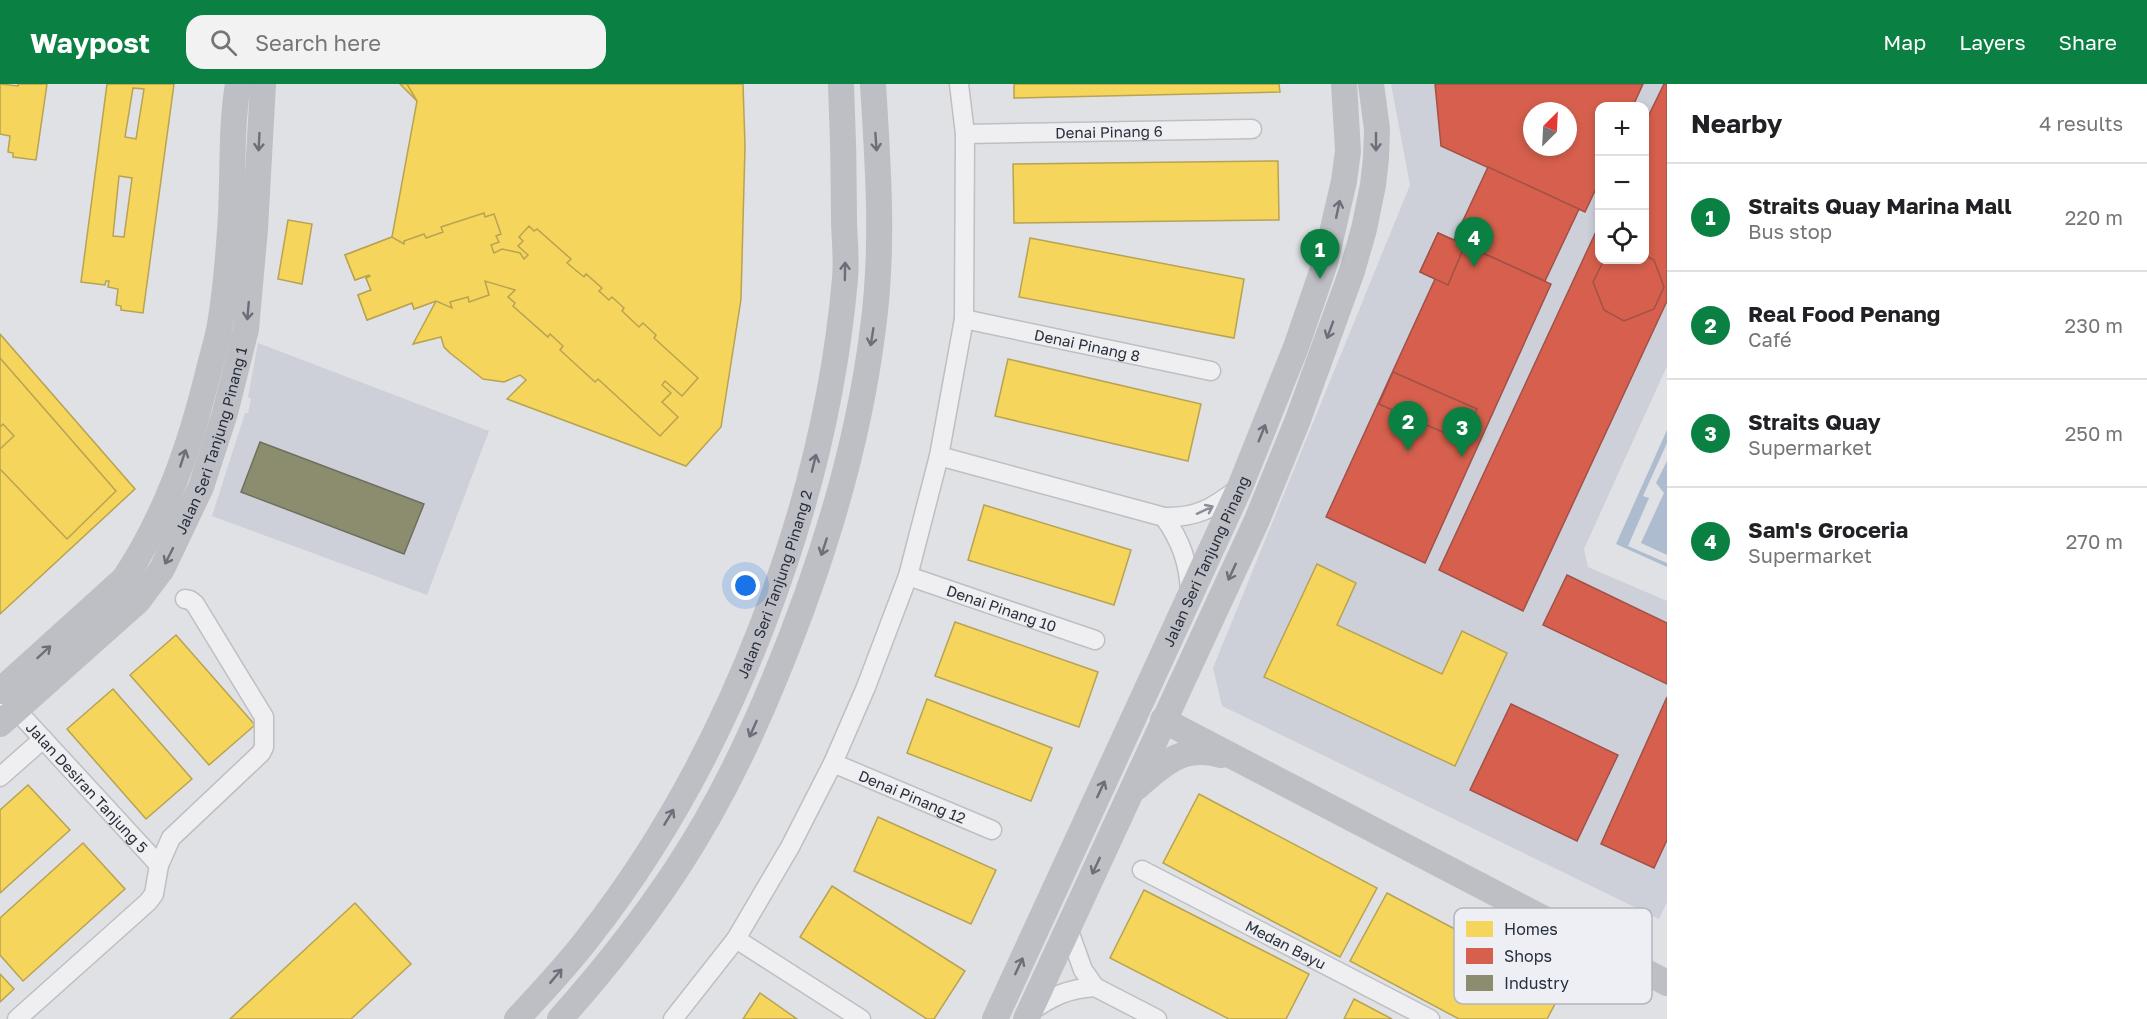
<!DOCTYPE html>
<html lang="en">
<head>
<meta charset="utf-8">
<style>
  :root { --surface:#fff; --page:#f2f2f2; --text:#202124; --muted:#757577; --line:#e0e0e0; --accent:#0b8043 }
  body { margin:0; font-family:"Golos Text",sans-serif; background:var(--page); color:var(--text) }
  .controls { position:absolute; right:18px; top:18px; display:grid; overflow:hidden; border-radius:12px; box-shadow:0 3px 9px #0003 }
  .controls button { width:54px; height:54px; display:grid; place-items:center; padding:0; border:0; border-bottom:2px solid var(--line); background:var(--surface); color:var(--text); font:30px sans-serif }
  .compass { position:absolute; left:1523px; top:18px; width:54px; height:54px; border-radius:50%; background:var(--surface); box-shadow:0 3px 9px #0003; rotate:24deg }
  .you { position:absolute; left:746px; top:502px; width:21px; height:21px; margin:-15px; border:4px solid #fff; border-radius:50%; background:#1a73e8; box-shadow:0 0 0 9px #1a73e833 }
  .badge { display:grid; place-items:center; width:39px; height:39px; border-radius:50%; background:var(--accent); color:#fff; font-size:20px; font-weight:700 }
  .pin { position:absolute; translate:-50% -50px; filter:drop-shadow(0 2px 3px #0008) }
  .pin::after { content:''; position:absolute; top:32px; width:21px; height:18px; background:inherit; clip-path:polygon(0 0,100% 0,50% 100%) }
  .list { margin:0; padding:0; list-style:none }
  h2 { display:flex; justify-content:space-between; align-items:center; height:78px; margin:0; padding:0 24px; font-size:26px }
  h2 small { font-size:20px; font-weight:400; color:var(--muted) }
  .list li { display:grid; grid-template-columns:39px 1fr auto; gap:18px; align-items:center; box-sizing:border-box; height:108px; padding:0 24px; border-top:2px solid var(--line) }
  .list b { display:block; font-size:22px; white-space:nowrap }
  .list p { margin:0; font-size:20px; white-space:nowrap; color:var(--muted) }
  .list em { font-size:20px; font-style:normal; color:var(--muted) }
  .icon { flex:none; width:33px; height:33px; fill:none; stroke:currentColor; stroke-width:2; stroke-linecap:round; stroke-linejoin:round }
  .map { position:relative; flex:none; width:1667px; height:935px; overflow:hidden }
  header { display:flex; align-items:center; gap:36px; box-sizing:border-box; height:84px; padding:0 30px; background:var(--accent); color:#fff }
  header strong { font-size:28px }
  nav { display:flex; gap:33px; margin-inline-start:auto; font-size:21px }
  .search { width:420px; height:54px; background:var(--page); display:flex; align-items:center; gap:15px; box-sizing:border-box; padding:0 21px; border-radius:18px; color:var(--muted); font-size:22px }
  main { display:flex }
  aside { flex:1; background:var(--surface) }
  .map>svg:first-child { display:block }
  .built { fill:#cdd0d8; fill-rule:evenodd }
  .water { fill:#aebccf }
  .pier { fill:#dfe1e5 }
  .homes { fill:#f6d55c; stroke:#b8a353; stroke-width:1.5; fill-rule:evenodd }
  .shops { fill:#d6604d; stroke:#a25148; stroke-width:1.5; fill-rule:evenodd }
  .industry { fill:#8c8c6e; stroke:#6e705f; stroke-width:1.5 }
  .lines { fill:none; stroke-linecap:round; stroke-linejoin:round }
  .street-casing { stroke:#bebfc3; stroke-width:21 }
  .street { stroke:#efeff1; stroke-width:18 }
  .secondary { stroke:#bdbfc4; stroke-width:26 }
  .oneway { stroke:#6a6f7a }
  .oneway2 { stroke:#8b8e97 }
  .labels { text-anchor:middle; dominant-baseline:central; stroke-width:6; stroke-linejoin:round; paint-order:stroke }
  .street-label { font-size:15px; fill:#272e3d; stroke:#edeff4 }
  .key { fill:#edeff4; stroke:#b2b5bd; stroke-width:1.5 }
  .key-label { font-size:16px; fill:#272e3d }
</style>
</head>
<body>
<header>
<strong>Waypost</strong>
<div class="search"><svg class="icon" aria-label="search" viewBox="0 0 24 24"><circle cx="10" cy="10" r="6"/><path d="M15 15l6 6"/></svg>Search here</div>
<nav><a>Map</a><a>Layers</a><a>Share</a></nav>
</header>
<main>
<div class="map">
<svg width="1667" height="935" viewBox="0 0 1667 935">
  <rect width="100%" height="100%" fill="#dfe1e5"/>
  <g class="built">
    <path d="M1391,0H1667V282L1584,465L1588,483L1667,517V818L1659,835L1222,622L1213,584L1410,101ZM1600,22H1644V176H1600ZM1532,27H1568V63H1532Z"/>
    <polygon points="258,259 489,347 427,511 212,432 245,329 248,329 251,315 248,313"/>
  </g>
  <polygon class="water" points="1667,346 1667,483 1616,460"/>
  <polygon class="pier" points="1667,359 1667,377 1656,399 1664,409 1641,459 1667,471 1667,479 1628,462 1649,414 1643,412"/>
  <g class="homes">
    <polygon points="0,0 18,2 18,0 47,0 36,76 13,73 13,69 8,68 10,52 0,50"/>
    <path d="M107,0H174L143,229L121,226V222L116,221L118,205L108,203L109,197H106L105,201L81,198ZM133,4L144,5L136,55L125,53ZM119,92L132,94L124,153L113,152Z"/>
    <polygon points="400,0 487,0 483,4 497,16 500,13 516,27 506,38 537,42 534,33 543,30 542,28 586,14 587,18 605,12 603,7 626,0 727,0 718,3 721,15 710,18 712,23 732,17 740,40 684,57 684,61 667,67 665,61 643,68 644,72 628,77 627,73 614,77 616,81 595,87 594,83 573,90 575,94 531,107 531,104 523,106 519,92 524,90 522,83 534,80 533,75 527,78 508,74 503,67 497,73 503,79 498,84 501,87 487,102 479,96 477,99 444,69 448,65 434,52 432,55 416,40 417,17"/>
    <polygon points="407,0 743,0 745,62 741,215 721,343 686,382 507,315 526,296 520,291 504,298 483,295 450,269 444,263 441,253 413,260 436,217 414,225 412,219 367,236 358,211 371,206 366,194 370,192 369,191 355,196 345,171 392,153 417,17"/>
    <polygon points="1014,0 1279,0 1280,8 1014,14"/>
    <polygon points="1278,77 1279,136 1014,139 1013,80"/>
    <polygon points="484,129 485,133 494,130 501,150 496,152 499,158 491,161 494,169 502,165 520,169 524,175 528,171 518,162 523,157 519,153 529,142 534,147 537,145 571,175 567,179 584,193 586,190 602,204 599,207 609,216 612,213 624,224 622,227 639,243 643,239 656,251 654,254 698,294 682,312 665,297 662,301 671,309 662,318 678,333 660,352 598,295 595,298 560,266 563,262 550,250 548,253 513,222 515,219 508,213 515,206 485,197 489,211 469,218 468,213 450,218 452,224 436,217 414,225 412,219 367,236 358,211 371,206 366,194 370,192 369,191 355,196 345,171 392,153 404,160 404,157 424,150 426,154 443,148 441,143"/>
    <polygon points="288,136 312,140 302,200 278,195"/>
    <polygon points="1030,154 1244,195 1234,254 1019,213"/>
    <polygon points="0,250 135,405 0,530"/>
    <polygon points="0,274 116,407 67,455 0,385 0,365 14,352 3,340 0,343"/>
    <polygon points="1008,275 1201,320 1188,377 995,332"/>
    <polygon points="984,421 1131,466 1114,521 968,476"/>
    <polygon points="1317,480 1356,499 1337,541 1442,590 1462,547 1507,569 1455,682 1264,593"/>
    <polygon points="955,538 1098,588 1079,643 935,592"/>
    <polygon points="176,551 255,641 209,681 130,591"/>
    <polygon points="113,605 192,695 146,735 67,645"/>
    <polygon points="927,615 1052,664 1031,717 907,669"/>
    <polygon points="28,701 70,746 0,809 0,726"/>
    <polygon points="1199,710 1377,804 1340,873 1163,779"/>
    <polygon points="878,733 996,786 971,840 854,787"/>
    <polygon points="83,759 125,805 23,897 0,871 0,834"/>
    <polygon points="832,802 965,887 934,935 927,935 800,853"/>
    <polygon points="1144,806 1309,890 1286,935 1229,935 1110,874"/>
    <polygon points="1387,809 1564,903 1547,935 1459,935 1350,877"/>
    <polygon points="355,819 411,880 351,935 230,935"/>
    <polygon points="0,890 14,905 0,918"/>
    <polygon points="760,909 797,935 743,935"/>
    <polygon points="1354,915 1392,935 1344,935"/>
  </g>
  <g class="shops">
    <path d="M1435,0H1643L1633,22H1600V96L1585,128L1441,62ZM1532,27H1568V63H1532Z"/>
    <polygon points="1664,0 1667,0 1667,217 1523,527 1439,486 1600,139 1600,176 1644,176 1644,41"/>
    <polygon points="1488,83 1579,125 1545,197 1454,156"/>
    <polygon points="1438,149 1551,200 1425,479 1326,433 1435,195 1420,188"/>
    <polygon points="1438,149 1465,161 1448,201 1420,188"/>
    <polygon points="1644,171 1654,176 1664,203 1654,225 1624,237 1604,226 1593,198 1604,176 1644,176"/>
    <polygon points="1393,288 1477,325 1463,357 1379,320"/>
    <polygon points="1567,491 1667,539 1667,600 1543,541"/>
    <polygon points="1667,613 1667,756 1654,784 1601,760"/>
    <polygon points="1511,620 1618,671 1577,757 1470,706"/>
  </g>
  <polygon class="industry" points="260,358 424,420 404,470 241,408"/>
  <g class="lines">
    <defs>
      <g id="street">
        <path id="s1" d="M965,50L1252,45"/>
        <path id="s2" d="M964,235L1211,287"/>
        <path d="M939,372L1164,433C1197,434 1213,424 1239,404"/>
        <path d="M1164,433C1181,457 1189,479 1190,509"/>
        <path id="s3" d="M908,492L1095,556"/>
        <path id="s4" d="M8,617L159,781"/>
        <path id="s5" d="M833,679L992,746"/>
        <polyline points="0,693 43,655"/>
        <path id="s6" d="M1142,786L1430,935"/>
        <polyline points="1068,844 1083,886 1095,903 1157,935"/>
        <polyline points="736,855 861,935"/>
        <path d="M1031,927C1053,912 1067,905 1095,903"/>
        <polyline points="17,935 148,818 154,810 159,781 171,754 261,669 264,663 264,633 195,520 190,516 185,515"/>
        <polyline points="673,935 736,855 790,763 833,679 866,603 908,492 939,372 964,235 965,50 959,0"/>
      </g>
    </defs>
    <use href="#street" class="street-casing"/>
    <use href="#street" class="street"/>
    <g class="secondary">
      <path d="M0,607L124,495C166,432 190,362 208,289C212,273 217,257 220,241C225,210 228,177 230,146C234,97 230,48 238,0"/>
      <polyline points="1163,636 1667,899"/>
      <path id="s7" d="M0,640L138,517L162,485L201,403L225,329L246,245L255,145L263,0"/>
      <path d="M1137,703C1163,680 1183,660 1221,671"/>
      <path id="s8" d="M517,935C541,909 566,883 588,854C729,675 825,422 845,195C847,174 844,153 844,133C844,89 843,44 841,0"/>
      <path d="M560,935C602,888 641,839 676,786C715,727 747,662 774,596C821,483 858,366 873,244C884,163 878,81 873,0"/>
      <path id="s9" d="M995,935L1240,403L1296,263L1325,179L1344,97L1348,67L1344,0"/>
      <polyline points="1026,935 1257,436 1297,338 1352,187 1364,145 1373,101 1376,74 1377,45 1371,0"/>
    </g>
  </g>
  <defs><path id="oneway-shaft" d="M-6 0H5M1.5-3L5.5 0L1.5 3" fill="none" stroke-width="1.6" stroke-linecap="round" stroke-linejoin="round" transform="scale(1.5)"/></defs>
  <g class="oneway">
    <use href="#oneway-shaft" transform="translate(259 58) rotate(93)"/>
    <use href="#oneway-shaft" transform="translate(876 58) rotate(86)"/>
    <use href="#oneway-shaft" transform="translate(1376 58) rotate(90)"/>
    <use href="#oneway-shaft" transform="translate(1338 125) rotate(-78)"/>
    <use href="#oneway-shaft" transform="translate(845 187) rotate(-89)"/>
    <use href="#oneway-shaft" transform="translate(248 227) rotate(95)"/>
    <use href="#oneway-shaft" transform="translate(1330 246) rotate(110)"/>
    <use href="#oneway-shaft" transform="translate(872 253) rotate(99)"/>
    <use href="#oneway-shaft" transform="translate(1262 349) rotate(-68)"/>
    <use href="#oneway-shaft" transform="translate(183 374) rotate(-72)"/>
    <use href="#oneway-shaft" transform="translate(814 379) rotate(-76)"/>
    <use href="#oneway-shaft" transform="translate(824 463) rotate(108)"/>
    <use href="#oneway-shaft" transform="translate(169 472) rotate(117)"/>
    <use href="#oneway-shaft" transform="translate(1232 488) rotate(115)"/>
    <use href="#oneway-shaft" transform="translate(44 568) rotate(-42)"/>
    <use href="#oneway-shaft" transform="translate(753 645) rotate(114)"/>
    <use href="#oneway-shaft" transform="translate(1101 705) rotate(-65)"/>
    <use href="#oneway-shaft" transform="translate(669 733) rotate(-59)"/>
    <use href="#oneway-shaft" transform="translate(1096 782) rotate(115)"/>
    <use href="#oneway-shaft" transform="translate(1019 882) rotate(-65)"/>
    <use href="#oneway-shaft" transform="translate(556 892) rotate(-50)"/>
  </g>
  <use class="oneway2" href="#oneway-shaft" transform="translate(1205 426) rotate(-25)"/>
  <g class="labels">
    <g class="street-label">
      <text stroke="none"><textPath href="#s1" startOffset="144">Denai Pinang 6</textPath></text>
      <text stroke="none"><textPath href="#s2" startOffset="126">Denai Pinang 8</textPath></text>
      <text stroke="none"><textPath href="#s7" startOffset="363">Jalan Seri Tanjung Pinang 1</textPath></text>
      <text stroke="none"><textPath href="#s9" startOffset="504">Jalan Seri Tanjung Pinang</textPath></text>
      <text stroke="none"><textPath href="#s8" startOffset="510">Jalan Seri Tanjung Pinang 2</textPath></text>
      <text stroke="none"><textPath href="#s3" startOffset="99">Denai Pinang 10</textPath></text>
      <text stroke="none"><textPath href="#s4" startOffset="117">Jalan Desiran Tanjung 5</textPath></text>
      <text stroke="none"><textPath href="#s5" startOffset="86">Denai Pinang 12</textPath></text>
      <text stroke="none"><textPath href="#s6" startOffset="162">Medan Bayu</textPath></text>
    </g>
  </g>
  <rect x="1454" y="824" width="198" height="96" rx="9" class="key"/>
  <rect x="1466" y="837" width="27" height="16" fill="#f6d55c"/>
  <rect x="1466" y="864" width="27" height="16" fill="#d6604d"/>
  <rect x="1466" y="891" width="27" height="16" fill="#8c8c6e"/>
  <g class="key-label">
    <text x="1504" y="851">Homes</text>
    <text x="1504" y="878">Shops</text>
    <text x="1504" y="905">Industry</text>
  </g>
</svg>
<div class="controls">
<button>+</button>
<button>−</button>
<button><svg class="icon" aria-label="locate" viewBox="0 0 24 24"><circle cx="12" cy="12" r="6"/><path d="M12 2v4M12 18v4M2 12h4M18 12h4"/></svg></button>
</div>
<svg class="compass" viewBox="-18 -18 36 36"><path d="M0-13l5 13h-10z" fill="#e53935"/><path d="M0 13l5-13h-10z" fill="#757577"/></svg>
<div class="you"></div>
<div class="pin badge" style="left:1320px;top:195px">1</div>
<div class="pin badge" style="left:1408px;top:367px">2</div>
<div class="pin badge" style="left:1462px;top:373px">3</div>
<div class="pin badge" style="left:1474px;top:183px">4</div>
</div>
<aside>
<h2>Nearby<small>4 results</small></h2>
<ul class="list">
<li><span class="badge">1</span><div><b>Straits Quay Marina Mall</b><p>Bus stop</p></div><em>220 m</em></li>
<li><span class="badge">2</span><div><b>Real Food Penang</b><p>Café</p></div><em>230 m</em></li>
<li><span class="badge">3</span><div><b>Straits Quay</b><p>Supermarket</p></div><em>250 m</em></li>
<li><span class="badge">4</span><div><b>Sam's Groceria</b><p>Supermarket</p></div><em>270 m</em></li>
</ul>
</aside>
</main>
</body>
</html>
